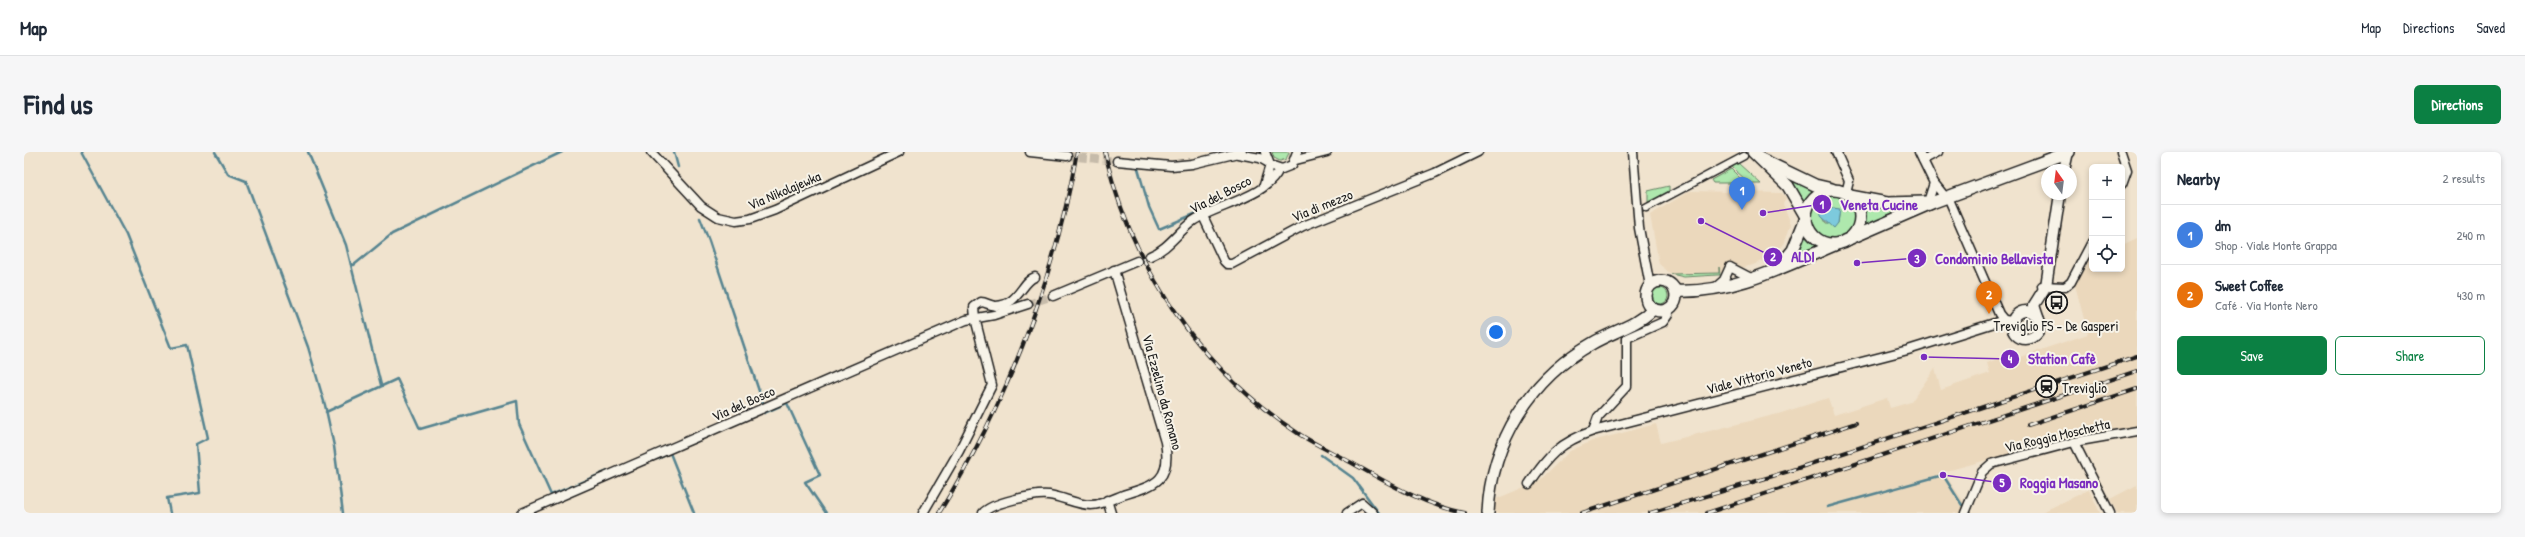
<!DOCTYPE html>
<html lang="en">
<head>
<meta charset="utf-8">
<style>
  :root { --surface:#fff; --page:#f6f6f7; --text:#1f2937; --muted:#747a83; --line:#e0e1e3; --accent:#0b8043 }
  body { margin:0; font-family:"Patrick Hand",sans-serif; background:var(--page); color:var(--text) }
  .controls { position:absolute; right:12px; top:12px; display:grid; overflow:hidden; border-radius:6px; box-shadow:0 2px 6px #0003 }
  .controls button { width:36px; height:36px; display:grid; place-items:center; padding:0; border:0; border-bottom:1px solid var(--line); background:var(--surface); color:var(--text); font:20px sans-serif }
  .compass { position:absolute; left:2017px; top:12px; width:36px; height:36px; border-radius:50%; background:var(--surface); box-shadow:0 2px 6px #0003; rotate:346deg }
  .you { position:absolute; left:1472px; top:180px; width:14px; height:14px; margin:-10px; border:3px solid #fff; border-radius:50%; background:#1a73e8; box-shadow:0 0 0 6px #1a73e833 }
  .badge { display:grid; place-items:center; width:26px; height:26px; border-radius:50%; background:var(--accent); color:#fff; font-size:13px; font-weight:700 }
  .pin { position:absolute; translate:-50% -33px; filter:drop-shadow(0 1px 2px #0008) }
  .pin::after { content:''; position:absolute; top:21px; width:14px; height:12px; background:inherit; clip-path:polygon(0 0,100% 0,50% 100%) }
  .list { margin:0; padding:0; list-style:none }
  h2 { display:flex; justify-content:space-between; align-items:center; height:52px; margin:0; padding:0 16px; font-size:17px }
  h2 small { font-size:13px; font-weight:400; color:var(--muted) }
  .list li { display:grid; grid-template-columns:26px 1fr auto; gap:12px; align-items:center; box-sizing:border-box; height:60px; padding:0 16px; border-top:1px solid var(--line) }
  .list b { display:block; font-size:15px; white-space:nowrap }
  .list p { margin:0; font-size:13px; white-space:nowrap; color:var(--muted) }
  .list em { font-size:13px; font-style:normal; color:var(--muted) }
  .actions { display:flex; gap:8px; padding:12px 16px }
  .actions a { flex:1; padding:9px 0; border:1px solid var(--accent); border-radius:6px; text-align:center; font-size:14px; color:var(--accent) }
  .actions .main { background:var(--accent); color:#fff }
  .icon { flex:none; width:22px; height:22px; fill:none; stroke:currentColor; stroke-width:2; stroke-linecap:round; stroke-linejoin:round }
  .map { position:relative; flex:none; width:2113px; height:361px; overflow:hidden; border-radius:6px }
  header { display:flex; align-items:center; gap:24px; box-sizing:border-box; height:56px; padding:0 20px; background:var(--surface); border-bottom:1px solid var(--line) }
  header strong { font-size:19px }
  nav { display:flex; gap:22px; margin-inline-start:auto; font-size:14px }
  .intro { display:flex; align-items:center; justify-content:space-between; box-sizing:border-box; height:96px; padding:0 24px }
  h1 { margin:0; font-size:28px }
  .button { padding:10px 18px; border-radius:6px; background:var(--accent); color:#fff; font-size:14px; font-weight:700 }
  main { display:flex; gap:24px; padding:0 24px }
  aside { flex:1; background:var(--surface); border-radius:6px; box-shadow:0 2px 6px #0003 }
  .map>svg:first-child { display:block }
  .built { fill:#ebd8bc }
  .green { fill:#aee8ad; stroke:#658264; fill-rule:evenodd }
  .water { fill:#7dcadd; stroke:#568490 }
  .lines { fill:none; stroke-linecap:round; stroke-linejoin:round }
  .stream { stroke:#568490; stroke-width:2.5 }
  .minor-tunnel { stroke:#c6bbaa; stroke-width:8; stroke-dasharray:8 4; stroke-linecap:butt }
  .pedestrian-casing { stroke:#1c1c1c; stroke-width:9 }
  .minor-casing { stroke:#1c1c1c; stroke-width:11 }
  .tertiary-casing { stroke:#1c1c1c; stroke-width:13 }
  .secondary-casing { stroke:#1c1c1c; stroke-width:14 }
  .pedestrian { stroke:#f7f3e8; stroke-width:6 }
  .minor { stroke:#f7f3e8; stroke-width:8 }
  .tertiary { stroke:#f7f3e8; stroke-width:10 }
  .secondary { stroke:#f7f3e8; stroke-width:11 }
  .rail-casing { stroke:#1c1c1c; stroke-width:4 }
  .rail { stroke:#f7f3e8; stroke-width:2.5; stroke-dasharray:8; stroke-linecap:butt }
  .labels { text-anchor:middle; dominant-baseline:central; stroke-width:4; stroke-linejoin:round; paint-order:stroke }
  .street-label { font-size:14px; fill:#1c1c1c; stroke:#f7f3e8 }
  .poi-label { font-size:14px; fill:#1c1c1c; stroke:#f7f3e8 }
  .leader { fill:none; stroke:#7b2cbf; stroke-width:1.5 }
  .callout-dot { fill:#7b2cbf; stroke:#f7f3e8; stroke-width:1.5 }
  .mark-label { font-size:12px; text-anchor:middle; font-weight:bold; fill:#fff }
  .callout-label { font-size:15px; text-anchor:middle; font-weight:bold; fill:#7b2cbf; stroke:#f7f3e8; stroke-width:4; stroke-linejoin:round; paint-order:stroke }
</style>
</head>
<body>
<header>
<strong>Map</strong>
<nav><a>Map</a><a>Directions</a><a>Saved</a></nav>
</header>
<div class="intro"><h1>Find us</h1><a class="button">Directions</a></div>
<main>
<div class="map">
<svg width="2113" height="361" viewBox="0 0 2113 361">
  <rect width="100%" height="100%" fill="#f0e3ce"/>
  <filter id="ink" filterUnits="userSpaceOnUse"><feTurbulence type="fractalNoise" baseFrequency=".025" numOctaves="2"/><feDisplacementMap in="SourceGraphic" scale="8" xChannelSelector="R" yChannelSelector="G"/><feConvolveMatrix kernelMatrix="1 2 1 2 8 2 1 2 1" color-interpolation-filters="sRGB"/></filter>
  <g filter="url(#ink)">
    <g class="built">
      <polygon points="1666,39 1758,41 1762,46 1759,52 1767,72 1760,92 1748,105 1729,113 1695,121 1647,122 1635,112 1626,63"/>
      <polygon points="2113,86 2113,274 2043,286 1919,320 1940,350 1936,361 1471,361 1472,347 1515,329 1546,299 1568,289 1632,272 1637,291 1754,262 1804,246 1810,263 1863,246 1866,256 1887,250 1911,216 1917,238 1966,221 1963,211 1979,205 1993,206 2064,182 2051,133 2065,109 2068,108 2068,117 2098,117 2098,93"/>
      <polygon points="2113,333 2113,361 2093,361 2086,347"/>
      <polygon points="2065,337 2076,361 2016,361 2054,343"/>
    </g>
    <g class="green">
      <polygon points="1248,0 1265,0 1265,1 1262,7 1256,9 1250,6"/>
      <polygon points="1714,11 1737,32 1726,32 1708,15"/>
      <polygon points="1707,17 1721,31 1689,31 1687,28"/>
      <polygon points="1773,29 1791,38 1781,50 1769,32"/>
      <polygon points="1645,34 1645,39 1624,50 1624,39"/>
      <path d="M1812,42C1820,44 1827,49 1830,57C1833,65 1831,74 1825,80C1794,112 1763,39 1812,42ZM1811,56L1815,63L1814,71H1802L1797,61Z"/>
      <polygon points="1838,51 1887,56 1838,76"/>
      <polygon points="1781,85 1795,96 1772,104"/>
      <polygon points="1695,115 1696,123 1693,123 1660,125 1647,122 1695,121"/>
      <circle cx="1636" cy="144" r="8"/>
    </g>
    <polygon class="water" points="1809,56 1816,57 1814,71 1810,76 1797,64 1797,61"/>
    <g class="lines">
      <g class="stream">
        <polyline points="57,0 102,83 147,196 163,193 184,286 172,292 176,341 143,346 146,361"/>
        <polyline points="191,0 204,22 222,29 225,37 284,195 301,253 310,294 319,361"/>
        <polyline points="284,0 322,93 357,233"/>
        <polyline points="650,0 654,15"/>
        <polyline points="1113,13 1125,55 1135,77 1180,58"/>
        <polyline points="676,66 685,89 739,251"/>
        <polyline points="327,112 330,113 368,82 538,0"/>
        <polyline points="302,260 373,227 396,277 493,249 495,272 527,343 584,319"/>
        <polyline points="740,261 763,251 796,323 781,330 802,361"/>
        <polyline points="1297,303 1329,326 1355,361"/>
        <polyline points="633,307 646,301 670,361"/>
        <polyline points="1803,355 1919,323 1938,353"/>
      </g>
      <g class="minor-tunnel">
        <polyline points="1043,4 1093,9"/>
        <polyline points="1113,109 1126,104"/>
        <polyline points="1004,152 1029,144"/>
      </g>
      <defs>
        <polyline id="pedestrian" points="1622,56 1720,4"/>
        <g id="minor">
          <polyline points="627,0 677,54 694,65 712,69 726,67 751,58 875,0"/>
          <polyline points="1006,0 1043,4"/>
          <polyline points="1241,0 1246,13 1258,17 1268,13 1273,0"/>
          <polyline points="1609,0 1615,76 1626,134"/>
          <polyline points="1812,0 1825,29 1822,41"/>
          <polyline points="1895,0 1910,31 1922,46"/>
          <polyline points="2097,0 2103,18 2098,32"/>
          <polyline points="1214,2 1236,6 1243,10"/>
          <polyline points="1272,8 1303,0"/>
          <polyline points="1899,8 1914,0"/>
          <polyline points="1093,9 1147,14 1168,12 1218,0"/>
          <polyline points="1240,33 1246,13"/>
          <polyline points="1924,45 1975,162 1980,168"/>
          <polyline points="1904,50 1910,31"/>
          <polyline points="1179,64 1200,109 1203,112 1208,112 1279,74 1411,21 1454,0"/>
          <path d="M1126,104C1144,97 1154,80 1169,69C1192,53 1244,45 1255,17"/>
          <polyline points="2018,134 2041,135 2047,130 2068,90"/>
          <polyline points="1691,136 1700,128 1706,115 1727,126"/>
          <polyline points="1029,144 1113,109"/>
          <polyline points="1569,279 1574,265 1603,234 1603,186 1639,170 1644,163 1642,158"/>
          <polyline points="2050,290 2086,361"/>
          <path d="M1505,332C1524,304 1536,290 1569,279L1884,198L1980,168L1989,169"/>
          <polyline points="1083,348 1087,361"/>
          <polyline points="498,361 942,168 970,163 1004,152"/>
          <path d="M899,361L935,299L968,233L951,166L950,155L957,150C962,150 966,154 972,154C995,153 998,129 1011,125"/>
          <path d="M959,361C967,351 1012,341 1025,343C1039,345 1053,353 1067,353C1077,353 1089,347 1099,343C1131,333 1148,329 1141,290L1090,118"/>
          <polyline points="1323,361 1338,351 1349,361"/>
          <polyline points="1941,361 1958,320 1967,312 2050,290 2113,279"/>
        </g>
        <g id="tertiary">
          <polyline points="2040,18 2044,0"/>
          <circle cx="2002" cy="173" r="14"/>
          <polyline points="2015,168 2010,153 2022,134 2036,42"/>
        </g>
        <g id="secondary">
          <polyline points="1729,0 1764,34 1782,65"/>
          <polyline points="1737,7 1791,33 1808,37"/>
          <circle cx="1809" cy="65" r="27"/>
          <polyline points="1826,44 1863,51 1901,50"/>
          <polyline points="1820,89 1910,50 2045,0"/>
          <polyline points="1755,115 1769,98 1782,66"/>
          <circle cx="1637" cy="144" r="15"/>
          <path d="M1651,139C1709,142 1763,113 1815,91"/>
          <path d="M1464,361C1467,289 1507,226 1569,191C1590,179 1612,174 1629,157"/>
        </g>
      </defs>
      <use href="#pedestrian" class="pedestrian-casing"/>
      <use href="#minor" class="minor-casing"/>
      <use href="#tertiary" class="tertiary-casing"/>
      <use href="#secondary" class="secondary-casing"/>
      <use href="#pedestrian" class="pedestrian"/>
      <use href="#minor" class="minor"/>
      <use href="#tertiary" class="tertiary"/>
      <use href="#secondary" class="secondary"/>
      <defs>
        <g id="rail">
          <path d="M1081,0C1107,115 1176,217 1275,282C1292,293 1310,301 1328,311C1364,331 1400,353 1441,361"/>
          <polyline points="2004,273 2113,237"/>
          <path d="M915,361C983,251 1030,128 1053,0"/>
          <polyline points="1558,361 1832,271"/>
          <polyline points="1626,361 1762,320 2113,204"/>
          <polyline points="1683,361 2113,219"/>
        </g>
      </defs>
      <use href="#rail" class="rail-casing"/>
      <use href="#rail" class="rail"/>
    </g>
  </g>
  <defs>
    <symbol id="bus-ring" viewBox="-11 -11 22 22"><circle r="9.5" fill="#f7f3e8" stroke="#1c1c1c" stroke-width="1.5"/><path d="M-5-6H5V4H4V6H2V4H-2V6H-4V4H-5ZM-3.5-4V0h7V-4ZM-3.5 1.2v1.5H-2V1.2ZM2 1.2v1.5H3.5V1.2Z" fill="#1c1c1c"/></symbol>
    <symbol id="station-ring" viewBox="-11 -11 22 22"><circle r="9.5" fill="#f7f3e8" stroke="#1c1c1c" stroke-width="1.5"/><path d="M-3-6H3Q5-6 5-4V2Q5 4 3 4L4.5 6H3L1.5 4h-3L-3 6H-4.5L-3 4Q-5 4-5 2V-4Q-5-6-3-6ZM-3.5-4v3h7v-3ZM-3.5 1v1.5H-2V1ZM2 1v1.5H3.5V1Z" fill="#1c1c1c"/></symbol>
  </defs>
  <g fill-rule="evenodd">
    <use href="#bus-ring" x="2020" y="138" width="25" height="25"/>
    <use href="#station-ring" x="2010" y="222" width="25" height="25"/>
  </g>
  <g class="labels">
    <g class="street-label">
      <text transform="translate(760 38) rotate(-23)">Via Nikolajewka</text>
      <text transform="translate(1196 42) rotate(-27)">Via del Bosco</text>
      <text transform="translate(1298 53) rotate(-22)">Via di mezzo</text>
      <text transform="translate(1735 223) rotate(-15)">Viale Vittorio Veneto</text>
      <text transform="translate(1139 240) rotate(75)">Via Ezzelino da Romano</text>
      <text transform="translate(719 251) rotate(-24)">Via del Bosco</text>
      <text transform="translate(2033 283) rotate(-13)">Via Roggia Moschetta</text>
    </g>
    <g class="poi-label">
      <text x="2032" y="173">Treviglio FS - De Gasperi</text>
      <text x="2038" y="235" text-anchor="start">Treviglio</text>
    </g>
  </g>
  <path class="leader" d="M1739 61L1798 52M1677 69L1749 105M1833 111L1893 106M1900 205L1986 207M1919 323L1978 331"/>
  <g class="callout-dot">
    <circle cx="1739" cy="61" r="4"/>
    <circle cx="1677" cy="69" r="4"/>
    <circle cx="1833" cy="111" r="4"/>
    <circle cx="1900" cy="205" r="4"/>
    <circle cx="1919" cy="323" r="4"/>
    <circle cx="1798" cy="52" r="10"/>
    <circle cx="1749" cy="105" r="10"/>
    <circle cx="1893" cy="106" r="10"/>
    <circle cx="1986" cy="207" r="10"/>
    <circle cx="1978" cy="331" r="10"/>
  </g>
  <g class="mark-label">
    <text x="1798" y="57">1</text>
    <text x="1749" y="109">2</text>
    <text x="1893" y="111">3</text>
    <text x="1986" y="211">4</text>
    <text x="1978" y="335">5</text>
  </g>
  <g class="callout-label">
    <text x="1855" y="58">Veneta Cucine</text>
    <text x="1779" y="110">ALDI</text>
    <text x="1970" y="112">Condominio Bellavista</text>
    <text x="2038" y="212">Station Cafè</text>
    <text x="2035" y="336">Roggia Masano</text>
  </g>
</svg>
<div class="controls">
<button>+</button>
<button>−</button>
<button><svg class="icon" aria-label="locate" viewBox="0 0 24 24"><circle cx="12" cy="12" r="6"/><path d="M12 2v4M12 18v4M2 12h4M18 12h4"/></svg></button>
</div>
<svg class="compass" viewBox="-18 -18 36 36"><path d="M0-13l5 13h-10z" fill="#e53935"/><path d="M0 13l5-13h-10z" fill="#747a83"/></svg>
<div class="you"></div>
<div class="pin badge" style="left:1718px;top:58px;background:#3f7fe0">1</div>
<div class="pin badge" style="left:1965px;top:162px;background:#e8710a">2</div>
</div>
<aside>
<h2>Nearby<small>2 results</small></h2>
<ul class="list">
<li><span class="badge" style="background:#3f7fe0">1</span><div><b>dm</b><p>Shop · Viale Monte Grappa</p></div><em>240 m</em></li>
<li><span class="badge" style="background:#e8710a">2</span><div><b>Sweet Coffee</b><p>Café · Via Monte Nero</p></div><em>430 m</em></li>
</ul>
<div class="actions"><a class="main">Save</a><a>Share</a></div>
</aside>
</main>
</body>
</html>
